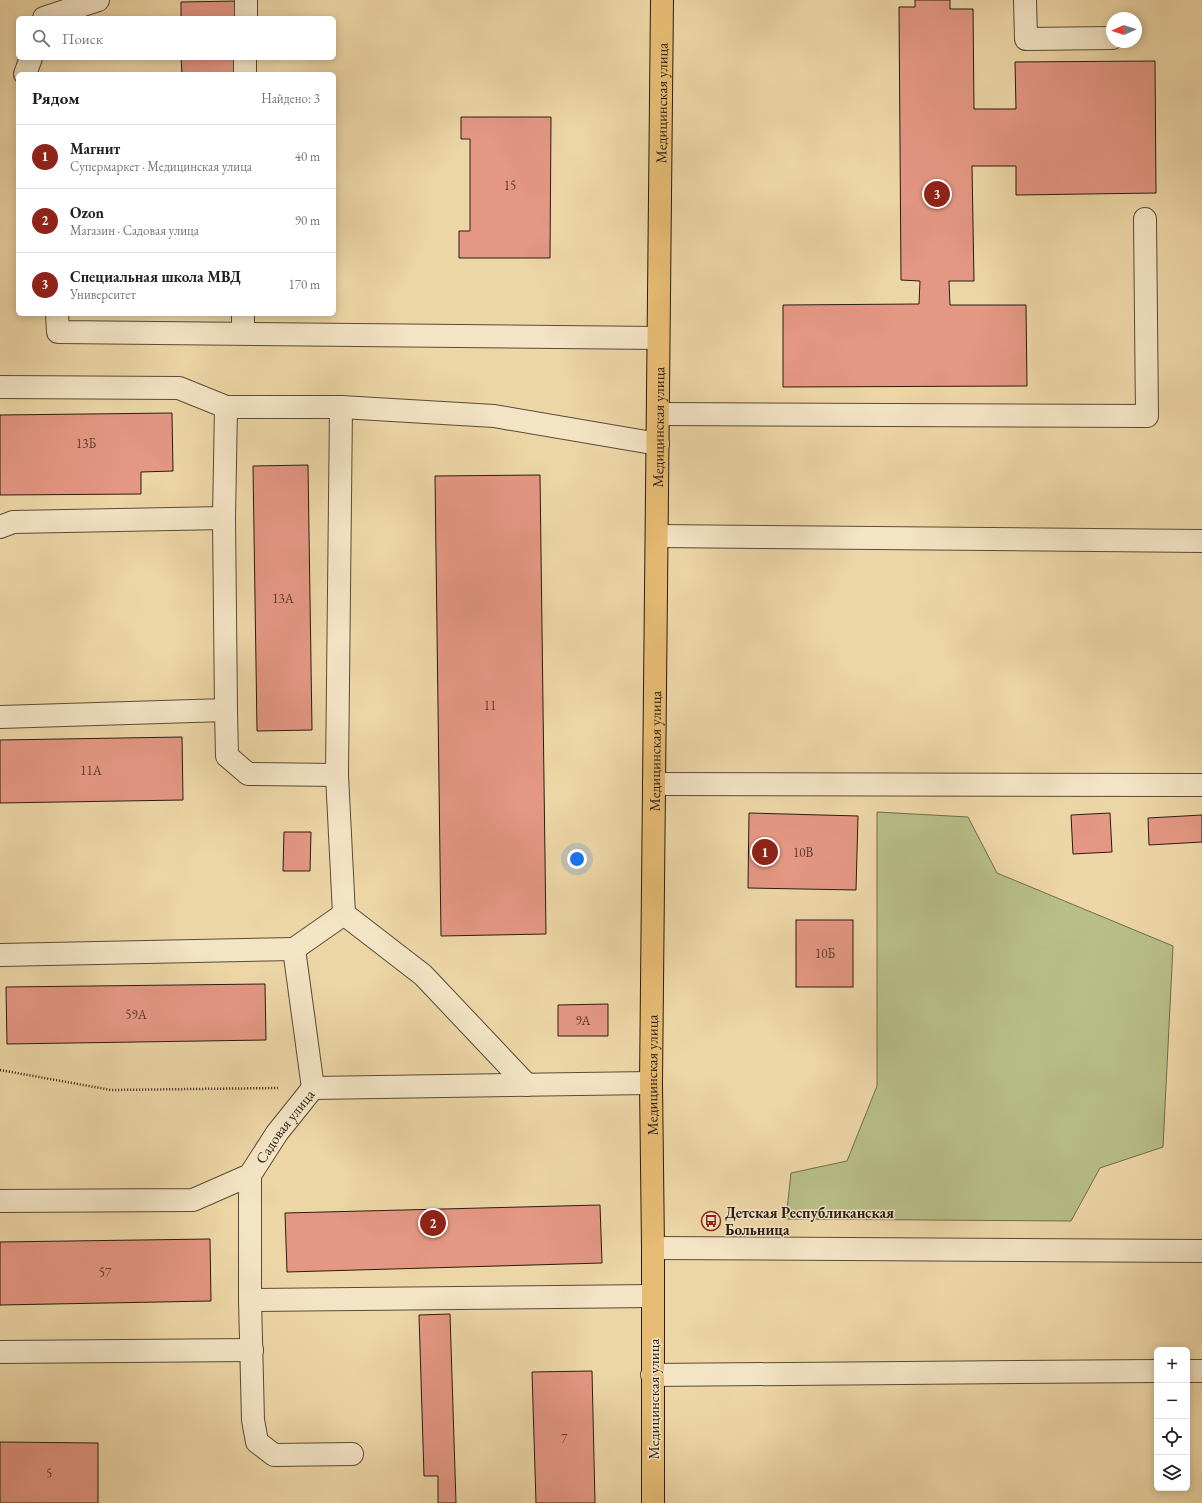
<!DOCTYPE html>
<html lang="ru">
<head>
<meta charset="utf-8">
<style>
  :root { --surface:#fff; --page:#f2f2f2; --text:#202124; --muted:#757577; --line:#e0e0e0; --accent:#8f2418 }
  body { margin:0; font-family:"EB Garamond",serif; background:var(--page); color:var(--text) }
  .controls { position:absolute; right:12px; bottom:12px; display:grid; overflow:hidden; border-radius:6px; box-shadow:0 2px 10px #0003 }
  .controls button { width:36px; height:36px; display:grid; place-items:center; padding:0; border:0; border-bottom:1px solid var(--line); background:var(--surface); color:var(--text); font:20px sans-serif }
  .compass { position:absolute; left:1106px; top:12px; width:36px; height:36px; border-radius:50%; background:var(--surface); box-shadow:0 2px 10px #0003; rotate:267deg }
  .you { position:absolute; left:577px; top:859px; width:14px; height:14px; margin:-10px; border:3px solid #fff; border-radius:50%; background:#1a73e8; box-shadow:0 0 0 6px #1a73e833 }
  .badge { display:grid; place-items:center; width:26px; height:26px; border-radius:50%; background:var(--accent); color:#fff; font-size:13px; font-weight:700 }
  .pin { position:absolute; translate:-50% -50%; border:2px solid #fff; box-shadow:0 1px 4px #0006 }
  .list { margin:0; padding:0; list-style:none }
  h2 { display:flex; justify-content:space-between; align-items:center; height:52px; margin:0; padding:0 16px; font-size:17px }
  h2 small { font-size:13px; font-weight:400; color:var(--muted) }
  .list li { display:grid; grid-template-columns:26px 1fr auto; gap:12px; align-items:center; box-sizing:border-box; height:64px; padding:0 16px; border-top:1px solid var(--line) }
  .list b { display:block; font-size:15px; white-space:nowrap }
  .list p { margin:0; font-size:13px; white-space:nowrap; color:var(--muted) }
  .list em { font-size:13px; font-style:normal; color:var(--muted) }
  .icon { flex:none; width:22px; height:22px; fill:none; stroke:currentColor; stroke-width:2; stroke-linecap:round; stroke-linejoin:round }
  .map { position:relative; flex:none; width:1202px; height:1503px; overflow:hidden }
  .search { position:absolute; background:var(--surface); box-shadow:0 2px 10px #0003; left:16px; top:16px; width:320px; height:44px; display:flex; align-items:center; gap:10px; box-sizing:border-box; padding:0 14px; border-radius:6px; color:var(--muted); font-size:15px }
  .panel { position:absolute; background:var(--surface); box-shadow:0 2px 10px #0003; left:16px; top:72px; width:320px; height:244px; border-radius:6px }
  .map>svg:first-child { display:block }
  .green { fill:#b8be87; stroke:#706d4d }
  .building { fill:#e49783; stroke:#291c13 }
  .lines { fill:none; stroke-linecap:round; stroke-linejoin:round }
  .minor-casing { stroke:#5a4a38; stroke-width:24 }
  .major-casing { stroke:#291c13; stroke-width:24 }
  .path { stroke:#291c13; stroke-width:2.5; stroke-dasharray:1 2; stroke-linecap:butt }
  .minor { stroke:#f3e4c5; stroke-width:22 }
  .major { stroke:#e6bb73; stroke-width:22 }
  .labels { text-anchor:middle; dominant-baseline:central; stroke-width:3; stroke-linejoin:round; paint-order:stroke }
  .number-label { font-size:13px; fill:#583b2f }
  .street-label { font-size:15px; fill:#291c13; stroke:#f3e4c5 }
  .poi-label { font-size:15px; font-weight:bold; fill:#291c13; stroke:#f3e4c5; text-anchor:start }
</style>
</head>
<body>
<div class="map">
<svg width="1202" height="1503" viewBox="0 0 1202 1503">
  <rect width="100%" height="100%" fill="#edd6a6"/>
  <filter id="stains"><feTurbulence type="fractalNoise" baseFrequency=".005" numOctaves="4"/><feColorMatrix values="0 0 0 0 .2 0 0 0 0 .09 0 0 0 0 .02 0 0 0 .5 -.17"/></filter>
  <radialGradient id="worn" r=".72"><stop offset=".6" stop-color="#630" stop-opacity="0"/><stop offset="1" stop-color="#630" stop-opacity=".3"/></radialGradient>
  <polygon class="green" points="877,812 968,817 997,873 1173,946 1163,1147 1100,1168 1071,1221 786,1219 791,1173 847,1161 877,1086"/>
  <g class="building">
    <polygon points="915,0 950,0 950,9 973,9 974,109 1016,109 1015,62 1155,61 1156,193 1016,195 1016,166 972,166 974,281 949,281 950,305 1026,305 1027,386 783,387 783,305 919,304 920,281 901,280 899,7 915,7"/>
    <polygon points="239,1 239,18 181,18 181,2"/>
    <polygon points="181,58 239,58 240,74 182,74"/>
    <polygon points="461,117 551,117 550,258 459,258 459,231 470,231 470,139 461,139"/>
    <polygon points="172,413 173,471 141,472 141,494 0,495 0,415"/>
    <polygon points="308,465 312,730 257,731 253,466"/>
    <polygon points="540,475 546,934 441,936 435,476"/>
    <polygon points="182,737 183,800 0,803 0,740"/>
    <polygon points="749,813 858,816 856,890 748,888"/>
    <polygon points="1110,813 1112,852 1073,854 1071,815"/>
    <polygon points="1202,815 1202,842 1149,845 1148,818"/>
    <polygon points="284,832 311,832 310,871 283,871"/>
    <rect x="796" y="920" width="57" height="67"/>
    <polygon points="265,984 266,1040 7,1044 6,987"/>
    <polygon points="608,1004 608,1036 558,1036 558,1005"/>
    <polygon points="600,1205 602,1263 287,1272 285,1213"/>
    <polygon points="210,1239 211,1301 0,1305 0,1242"/>
    <polygon points="450,1314 456,1503 438,1503 438,1476 424,1476 419,1315"/>
    <polygon points="592,1371 595,1503 536,1503 532,1372"/>
    <polygon points="0,1442 98,1443 98,1503 0,1503"/>
  </g>
  <g class="lines">
    <defs>
      <g id="minor">
        <polyline points="1025,0 1026,39 1112,38"/>
        <polyline points="44,18 98,0"/>
        <polyline points="246,18 246,0"/>
        <polyline points="25,74 31,58"/>
        <polyline points="245,74 245,58"/>
        <polyline points="57,314 58,332 658,338"/>
        <polyline points="243,333 243,314"/>
        <polyline points="0,387 179,388 226,407"/>
        <polyline points="341,407 494,416 658,444"/>
        <polyline points="658,414 1147,416 1145,219"/>
        <polyline points="0,527 13,522 224,518"/>
        <polyline points="657,536 1202,541"/>
        <polyline points="226,710 227,756 248,774 337,775"/>
        <polyline points="0,717 226,710 224,518 226,407 341,407 337,775 344,914 423,975 527,1085"/>
        <polyline points="654,784 1202,785"/>
        <polyline points="0,955 294,949"/>
        <polyline points="313,1088 294,949 344,914"/>
        <polyline points="250,1175 250,1300 253,1420 257,1442 274,1455 352,1454"/>
        <path id="s1" d="M0,1201L193,1200L250,1175L277,1133L313,1088L651,1083"/>
        <polyline points="653,1248 1202,1251"/>
        <polyline points="250,1300 653,1296"/>
        <polyline points="0,1352 252,1350"/>
        <polyline points="1187,1371 1202,1371"/>
        <polyline points="652,1375 1157,1371"/>
      </g>
      <g id="major">
        <path id="s2" d="M653,1503V1248L651,1083L662,0"/>
      </g>
    </defs>
    <use href="#minor" class="minor-casing"/>
    <use href="#major" class="major-casing"/>
    <polyline class="path" points="0,1070 111,1090 278,1088"/>
    <use href="#minor" class="minor"/>
    <use href="#major" class="major"/>
  </g>
  <defs>
    <symbol id="bus-ring" viewBox="-11 -11 22 22"><circle r="9.5" fill="#f3e4c5" stroke="#8f2418" stroke-width="1.5"/><path d="M-5-6H5V4H4V6H2V4H-2V6H-4V4H-5ZM-3.5-4V0h7V-4ZM-3.5 1.2v1.5H-2V1.2ZM2 1.2v1.5H3.5V1.2Z" fill="#8f2418"/></symbol>
  </defs>
  <g fill-rule="evenodd">
    <use href="#bus-ring" x="700" y="1210" width="22" height="22"/>
  </g>
  <g class="labels">
    <g class="number-label">
      <text x="510" y="185">15</text>
      <text x="86" y="443">13Б</text>
      <text x="283" y="598">13А</text>
      <text x="490" y="705">11</text>
      <text x="91" y="770">11А</text>
      <text x="803" y="852">10В</text>
      <text x="825" y="953">10Б</text>
      <text x="136" y="1014">59А</text>
      <text x="583" y="1020">9А</text>
      <text x="105" y="1272">57</text>
      <text x="564" y="1438">7</text>
      <text x="49" y="1473">5</text>
    </g>
    <g class="street-label">
      <text stroke="none"><textPath href="#s2" startOffset="1400">Медицинская улица</textPath></text>
      <text stroke="none"><textPath href="#s2" startOffset="1076">Медицинская улица</textPath></text>
      <text stroke="none"><textPath href="#s2" startOffset="752">Медицинская улица</textPath></text>
      <text stroke="none"><textPath href="#s2" startOffset="428">Медицинская улица</textPath></text>
      <text stroke="none"><textPath href="#s1" startOffset="315">Садовая улица</textPath></text>
      <text transform="translate(653 1399) rotate(-90)">Медицинская улица</text>
    </g>
    <g class="poi-label">
      <text x="725" y="1212">Детская Республиканская<tspan x="725" dy="17">Больница</tspan></text>
    </g>
  </g>
  <rect width="100%" height="100%" filter="url(#stains)"/>
  <rect width="100%" height="100%" fill="url(#worn)"/>
</svg>
<div class="controls">
<button>+</button>
<button>−</button>
<button><svg class="icon" aria-label="locate" viewBox="0 0 24 24"><circle cx="12" cy="12" r="6"/><path d="M12 2v4M12 18v4M2 12h4M18 12h4"/></svg></button>
<button><svg class="icon" aria-label="layers" viewBox="0 0 24 24"><path d="M12 4l9 5-9 5-9-5zM3 14l9 5 9-5"/></svg></button>
</div>
<svg class="compass" viewBox="-18 -18 36 36"><path d="M0-13l5 13h-10z" fill="#e53935"/><path d="M0 13l5-13h-10z" fill="#757577"/></svg>
<div class="you"></div>
<div class="pin badge" style="left:765px;top:852px">1</div>
<div class="pin badge" style="left:433px;top:1223px">2</div>
<div class="pin badge" style="left:937px;top:194px">3</div>
<div class="search"><svg class="icon" aria-label="search" viewBox="0 0 24 24"><circle cx="10" cy="10" r="6"/><path d="M15 15l6 6"/></svg>Поиск</div>
<section class="panel">
<h2>Рядом<small>Найдено: 3</small></h2>
<ul class="list">
<li><span class="badge">1</span><div><b>Магнит</b><p>Супермаркет · Медицинская улица</p></div><em>40 m</em></li>
<li><span class="badge">2</span><div><b>Ozon</b><p>Магазин · Садовая улица</p></div><em>90 m</em></li>
<li><span class="badge">3</span><div><b>Специальная школа МВД</b><p>Университет</p></div><em>170 m</em></li>
</ul>
</section>
</div>
</body>
</html>
